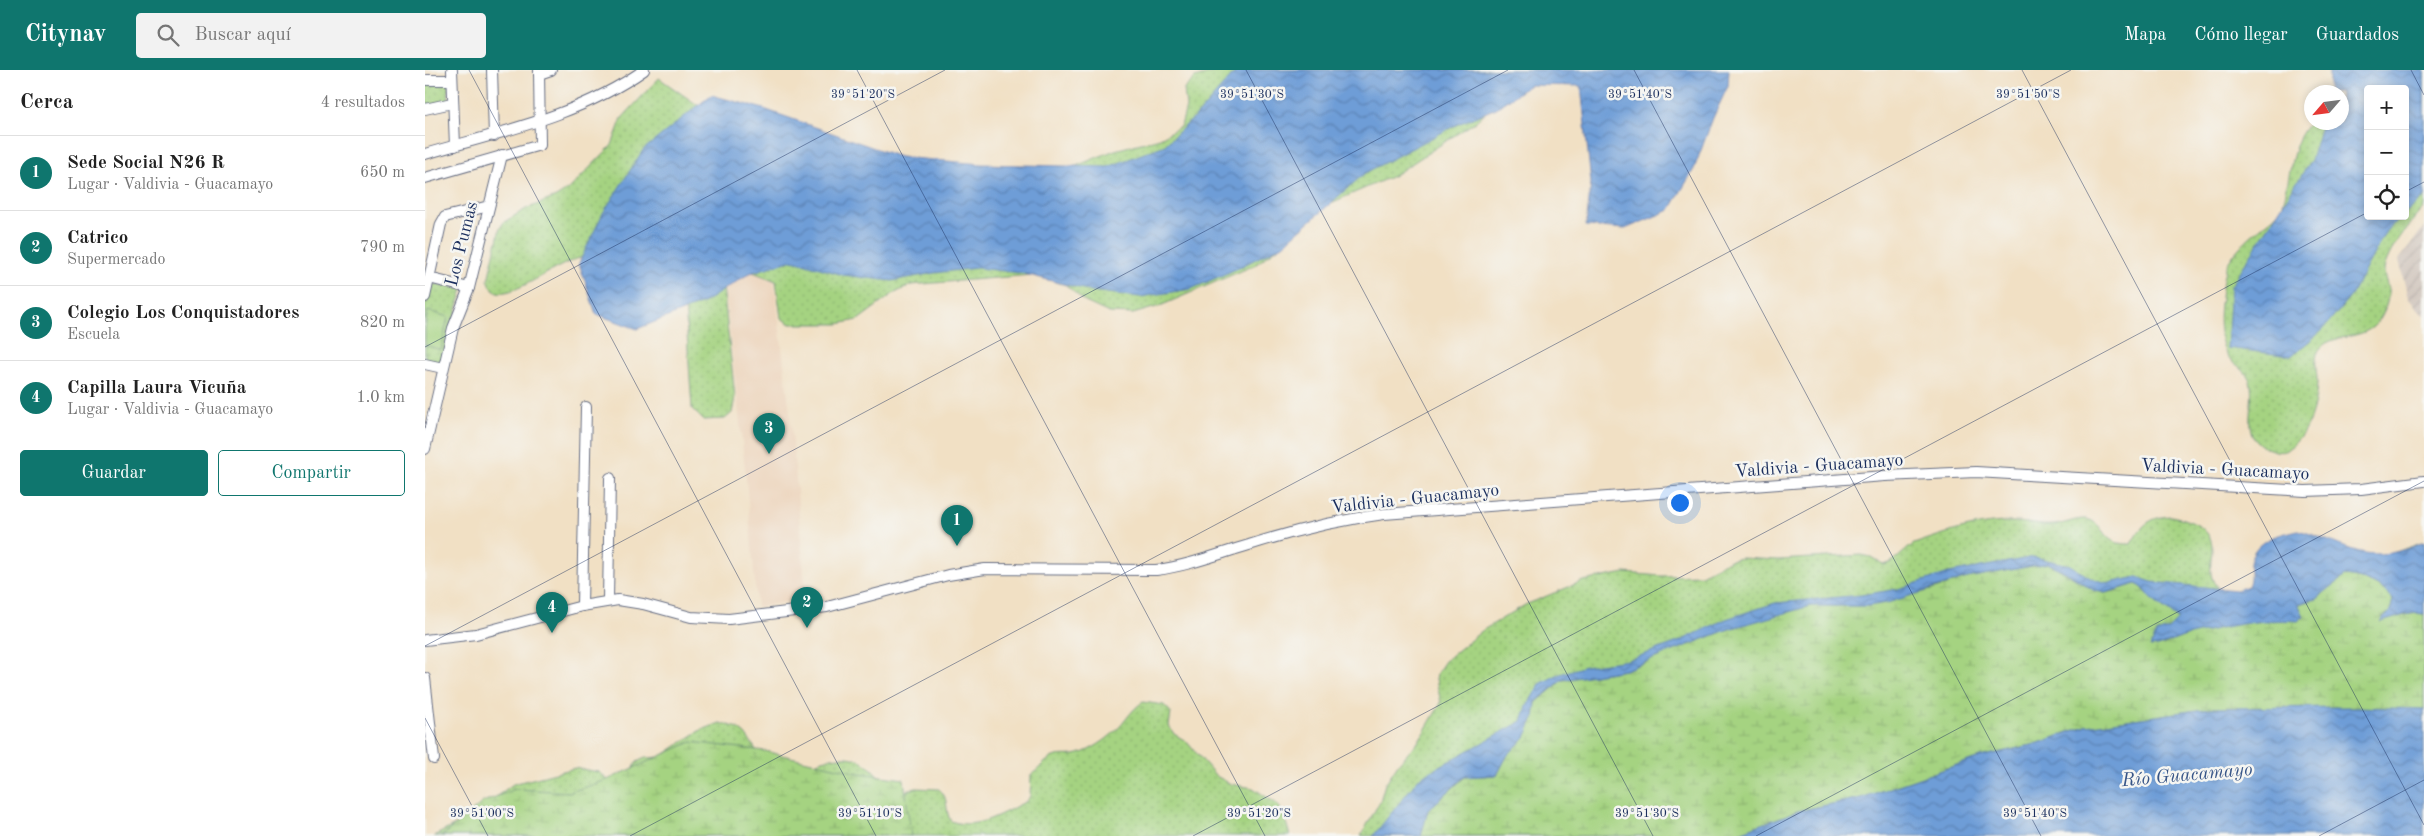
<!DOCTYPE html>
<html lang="es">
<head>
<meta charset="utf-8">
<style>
  :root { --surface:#fff; --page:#f2f2f2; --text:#222; --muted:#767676; --line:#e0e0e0; --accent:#0f766e }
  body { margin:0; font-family:"Old Standard TT",serif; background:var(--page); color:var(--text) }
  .controls { position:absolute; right:15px; top:15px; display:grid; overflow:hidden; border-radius:5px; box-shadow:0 2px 8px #0003 }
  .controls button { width:45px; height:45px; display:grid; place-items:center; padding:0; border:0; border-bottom:1px solid var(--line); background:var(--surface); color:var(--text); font:25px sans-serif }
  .compass { position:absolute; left:1879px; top:15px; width:45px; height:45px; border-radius:50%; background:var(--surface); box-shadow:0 2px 8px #0003; rotate:242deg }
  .you { position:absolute; left:1254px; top:432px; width:18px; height:18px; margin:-12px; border:4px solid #fff; border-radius:50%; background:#1a73e8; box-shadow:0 0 0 8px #1a73e833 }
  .badge { display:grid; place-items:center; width:32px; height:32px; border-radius:50%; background:var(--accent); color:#fff; font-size:16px; font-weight:700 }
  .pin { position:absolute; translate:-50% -41px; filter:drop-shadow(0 1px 2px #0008) }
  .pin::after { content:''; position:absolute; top:26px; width:18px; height:15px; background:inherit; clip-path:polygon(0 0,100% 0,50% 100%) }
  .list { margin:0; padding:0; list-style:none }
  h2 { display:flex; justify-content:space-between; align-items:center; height:65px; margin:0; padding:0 20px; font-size:21px }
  h2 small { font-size:16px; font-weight:400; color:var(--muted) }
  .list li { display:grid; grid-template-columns:32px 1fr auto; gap:15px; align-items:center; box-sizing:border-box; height:75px; padding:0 20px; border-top:1px solid var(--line) }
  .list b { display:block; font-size:19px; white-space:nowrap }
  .list p { margin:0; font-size:16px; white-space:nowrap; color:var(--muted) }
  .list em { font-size:16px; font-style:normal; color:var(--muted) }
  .actions { display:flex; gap:10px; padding:15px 20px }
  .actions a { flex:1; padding:11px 0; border:1px solid var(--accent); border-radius:5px; text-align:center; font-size:18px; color:var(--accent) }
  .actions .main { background:var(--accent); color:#fff }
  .icon { flex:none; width:28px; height:28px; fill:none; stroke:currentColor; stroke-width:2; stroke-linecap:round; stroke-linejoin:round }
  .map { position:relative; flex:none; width:1999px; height:766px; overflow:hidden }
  header { display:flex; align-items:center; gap:30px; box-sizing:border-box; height:70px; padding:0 25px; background:var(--accent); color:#fff }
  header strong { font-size:24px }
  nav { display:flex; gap:28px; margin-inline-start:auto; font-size:18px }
  .search { width:350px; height:45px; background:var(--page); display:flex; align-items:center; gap:12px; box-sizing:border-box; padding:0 18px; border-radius:5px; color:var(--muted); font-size:19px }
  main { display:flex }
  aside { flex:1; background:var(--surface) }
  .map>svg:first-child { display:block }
  .built { fill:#ecd3ba }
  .industrial { fill:url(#industrial-furrows) }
  .green { fill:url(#green-dots); stroke:#608170; fill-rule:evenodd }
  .wetland { fill:url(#wetland-marsh); stroke:#608170 }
  .pitch { fill:#a5d381; stroke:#608170 }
  .water { fill:url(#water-waves); stroke:#44669a }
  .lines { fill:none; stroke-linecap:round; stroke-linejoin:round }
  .minor-casing { stroke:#666d82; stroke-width:12 }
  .minor { stroke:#fff; stroke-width:10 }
  .ticks { fill:none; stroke:#1b2f5e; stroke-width:1; stroke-opacity:0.45 }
  .labels { text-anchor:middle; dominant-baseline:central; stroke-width:5; stroke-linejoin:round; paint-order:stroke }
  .street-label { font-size:18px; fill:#1b2f5e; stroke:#f6f6f2 }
  .water-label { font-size:19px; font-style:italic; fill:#385688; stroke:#f6f6f2 }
  .ticks-label { font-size:12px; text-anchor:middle; fill:#1b2f5e; stroke:#f6f6f2; stroke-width:5; stroke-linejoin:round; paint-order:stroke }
</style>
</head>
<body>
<header>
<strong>Citynav</strong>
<div class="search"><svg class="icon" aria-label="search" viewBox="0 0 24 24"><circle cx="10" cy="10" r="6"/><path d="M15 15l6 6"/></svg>Buscar aquí</div>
<nav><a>Mapa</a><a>Cómo llegar</a><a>Guardados</a></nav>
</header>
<main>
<aside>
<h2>Cerca<small>4 resultados</small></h2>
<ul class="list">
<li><span class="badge">1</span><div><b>Sede Social N26 R</b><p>Lugar · Valdivia - Guacamayo</p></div><em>650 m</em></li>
<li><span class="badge">2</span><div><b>Catrico</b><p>Supermercado</p></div><em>790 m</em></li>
<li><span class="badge">3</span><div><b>Colegio Los Conquistadores</b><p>Escuela</p></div><em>820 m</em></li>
<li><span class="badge">4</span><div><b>Capilla Laura Vicuña</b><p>Lugar · Valdivia - Guacamayo</p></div><em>1.0 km</em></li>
</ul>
<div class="actions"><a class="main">Guardar</a><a>Compartir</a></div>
</aside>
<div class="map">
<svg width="1999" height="766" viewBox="0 0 1999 766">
  <defs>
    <pattern id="industrial-furrows" width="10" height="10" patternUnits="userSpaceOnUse" patternTransform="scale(1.25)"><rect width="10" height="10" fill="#cec2b9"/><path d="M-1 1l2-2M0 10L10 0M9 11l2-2" fill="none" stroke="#b0a7a1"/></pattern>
    <pattern id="green-dots" width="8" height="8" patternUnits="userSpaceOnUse" patternTransform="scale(1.25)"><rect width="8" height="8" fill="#a5d381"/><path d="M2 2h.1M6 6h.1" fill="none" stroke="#8db572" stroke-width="1.8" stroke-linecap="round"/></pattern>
    <pattern id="wetland-marsh" width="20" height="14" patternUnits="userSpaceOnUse" patternTransform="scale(1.25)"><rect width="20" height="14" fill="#a5d381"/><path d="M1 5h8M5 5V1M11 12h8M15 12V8" fill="none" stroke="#8db572"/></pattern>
    <pattern id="water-waves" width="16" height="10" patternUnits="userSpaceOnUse" patternTransform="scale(1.25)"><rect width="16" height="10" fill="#6e9dd7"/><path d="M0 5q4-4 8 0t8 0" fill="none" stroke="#5a80b2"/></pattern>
  </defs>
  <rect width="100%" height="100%" fill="#f6f6f2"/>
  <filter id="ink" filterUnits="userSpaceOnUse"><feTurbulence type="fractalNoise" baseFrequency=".02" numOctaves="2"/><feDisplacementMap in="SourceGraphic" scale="10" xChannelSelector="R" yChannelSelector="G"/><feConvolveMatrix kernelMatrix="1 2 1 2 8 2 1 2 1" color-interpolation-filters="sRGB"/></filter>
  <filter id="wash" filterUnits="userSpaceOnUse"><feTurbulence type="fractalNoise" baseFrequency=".0096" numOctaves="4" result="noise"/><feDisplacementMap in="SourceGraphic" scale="20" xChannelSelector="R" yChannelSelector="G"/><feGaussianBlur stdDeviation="1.12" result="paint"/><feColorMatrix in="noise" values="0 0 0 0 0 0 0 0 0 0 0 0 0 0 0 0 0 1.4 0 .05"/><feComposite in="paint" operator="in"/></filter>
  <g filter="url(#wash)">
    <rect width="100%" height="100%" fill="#f1e0c4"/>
    <polygon class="built" points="298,200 348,202 367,361 381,529 332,537 321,408"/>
    <polygon class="industrial" points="1999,157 1999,246 1983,228 1974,190"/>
    <g class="green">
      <path d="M796,0H1120L1086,18L1050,52L968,106L890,140L877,149L866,168L830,195L735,236L708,244L684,243L660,232L641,215L607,205L486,215L468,224L433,250L413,254H365L356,248L351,211L320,199L296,198L310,327L307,343L300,349L278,350L267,339L259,219C243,212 182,185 170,185C138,186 94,227 72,222L66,217L63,210L75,158L79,152L101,139L131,127L145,118L187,75L197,48L234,8L281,41L478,126L587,112L651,96L690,80L735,68L756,56L761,37L759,19L770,8Z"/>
      <path d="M1999,0V137C1987,151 1961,182 1959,201C1959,207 1962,213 1963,219C1965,230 1958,246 1951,254C1936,271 1905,263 1894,280C1888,289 1892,301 1892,310C1892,333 1884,364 1864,378C1859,383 1854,382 1847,380C1810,369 1832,336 1825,311C1822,301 1812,296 1805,289C1794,276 1793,251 1795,234C1797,223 1797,207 1801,197C1808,182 1823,168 1836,157C1842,152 1854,144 1857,136C1867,109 1863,74 1886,52H1916V22ZM1943,19H1980V146H1943Z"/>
      <polygon points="0,12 23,13 24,31 0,37"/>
      <polygon points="5,213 38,219 17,290 12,292 0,289 0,236"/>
      <path d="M1746,446C1762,449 1787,457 1787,477C1787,488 1784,496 1787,508C1789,514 1794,520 1798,525L1912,488L1965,484L1999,472V651L1331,766H936L955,731L960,714L973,694L993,672L1016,633L1011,609L1012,603L1020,591L1058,560L1100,535L1158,511L1200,503L1236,506L1276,505L1305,490L1316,488L1353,490L1437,485L1446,487L1459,495C1471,492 1478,481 1489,474C1520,463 1555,451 1589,452C1602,452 1615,456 1628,455C1639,455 1655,446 1665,450C1682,457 1676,475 1706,474C1716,456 1724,447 1746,446Z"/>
      <path d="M718,632L739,635L743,639L746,643L744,656L749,664L761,671L791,706L806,714L828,718L852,734L858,742L865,766H9L65,737L72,726L88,714L150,698L174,702L185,712L203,707L212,692L220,688L235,687L274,661L295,653L311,657L320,664L332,681L378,698C393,690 421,681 438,692C449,699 461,715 472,724L491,718L514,719C525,728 519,741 526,751C552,761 579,742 602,731L605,726L606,705C613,700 619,692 626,688C634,684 641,686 649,685C661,683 677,673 686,665C699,655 705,640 718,632Z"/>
    </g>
    <g class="wetland">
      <path d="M1623,493C1635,499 1670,523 1680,523C1690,522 1702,516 1711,514C1721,518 1722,525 1729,531C1736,537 1745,542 1753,549L1743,559L1732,563L1738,576C1770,558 1812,555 1848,549C1860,547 1866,550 1879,546L1873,534L1891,529L1920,506C1939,508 1957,515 1968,530L1965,542L1957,547C1972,550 1984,541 1999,544V639L1786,638L1661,656L1611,674L1555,687L1436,728L1373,741L1304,766H996L1003,740L1040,707L1072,705L1082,686L1100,667L1109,648L1111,633L1137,610L1200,600L1304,559L1352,544L1385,536H1443L1507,520L1542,508Z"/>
      <polygon points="266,672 340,681 434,703 479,709 486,766 17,766 58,732 90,719 145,722 182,710"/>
    </g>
    <polygon class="pitch" points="3,241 23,247 16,280 0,275 0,257"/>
    <g class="water">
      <polygon points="812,0 1304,0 1303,16 1288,48 1269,99 1245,140 1200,159 1161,156 1166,113 1156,16 1105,15 1071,38 1033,54 940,103 858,175 811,199 766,219 715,227 666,221 596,203 552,198 509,203 467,211 418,205 368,190 325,203 280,232 212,259 171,244 154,193 178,143 218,80 286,25 339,39 475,87 557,94 683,97 740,75 774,43"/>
      <polygon points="1904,0 1999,0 1999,127 1980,143 1980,19 1943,19 1943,146 1977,146 1961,161 1926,226 1898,260 1866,286 1802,278 1806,216 1886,90 1897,53 1916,52 1916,22 1904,22"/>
      <path d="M1873,460C1927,476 1941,498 1999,472V544C1983,541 1971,549 1955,552L1965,542L1968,530C1957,514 1938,508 1920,506L1891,529L1873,534L1879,546L1873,551C1834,548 1799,557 1761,566C1748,570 1739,576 1725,577L1732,563L1743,559L1753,549C1745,542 1736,537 1729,531C1722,525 1721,518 1711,514L1680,523L1668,520L1641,502L1623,493L1542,508L1462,533L1443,536H1385L1304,559L1200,600L1137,610L1111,632L1109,648L1100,667L1082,686L1072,705L1039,707L1003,740L996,766H948L995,707L1097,651L1102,636L1115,614L1132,605L1160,596L1203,590L1253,572L1301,549L1350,533L1436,525L1473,519L1524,503L1609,487L1645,495L1667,509L1684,513L1712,507L1727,512L1811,520L1823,516C1827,507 1824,502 1825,493C1829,469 1853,465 1873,460Z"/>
      <polygon points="1930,637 1999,639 1999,766 1304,766 1373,741 1436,728 1555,687 1611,674 1661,656 1786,638"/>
    </g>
  </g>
  <g filter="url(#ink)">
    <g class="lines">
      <defs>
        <g id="minor">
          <polyline points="27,0 30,76"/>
          <polyline points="67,0 69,66"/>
          <polyline points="114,4 126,0"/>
          <polyline points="0,10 27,10"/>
          <polyline points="0,39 27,33"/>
          <path d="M0,84C75,62 154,46 219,0"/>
          <polyline points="0,108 115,75 114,0"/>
          <polyline points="4,208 44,218"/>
          <polyline points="0,227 16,154 20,147 64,136"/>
          <polyline points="0,294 18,298"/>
          <polyline points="0,379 28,258 44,218 77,85"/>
          <polyline points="183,531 185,408"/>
          <polyline points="157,536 161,337"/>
          <path d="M0,570L51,564L157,536L193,530L218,534L266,547L304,549L402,537L523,505L560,499L731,500C763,496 793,484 824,475C868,461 913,450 959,444L1460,406L1551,402L1880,421L1936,419L1999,411"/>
          <polyline points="0,608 9,689"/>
        </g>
      </defs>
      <use href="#minor" class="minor-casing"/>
      <use href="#minor" class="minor"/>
    </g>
  </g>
  <path class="ticks" d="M44,0L451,766M432,0L840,766M821,0L1228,766M1209,0L1616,766M1597,0L1999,755M1986,0L1999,25M1980,122L1999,112M0,277L520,0M0,576L1083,0M0,648L63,766M205,766L1646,0M768,766L1943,142M1331,766L1999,411M1894,766L1999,710"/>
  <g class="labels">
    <g class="street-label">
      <text transform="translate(37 174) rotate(-76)">Los Pumas</text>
      <text transform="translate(1394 396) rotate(-4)">Valdivia - Guacamayo</text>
      <text transform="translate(1800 400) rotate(3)">Valdivia - Guacamayo</text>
      <text transform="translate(990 429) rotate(-6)">Valdivia - Guacamayo</text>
    </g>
    <g class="water-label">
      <text transform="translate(1762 706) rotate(-5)">Río Guacamayo</text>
    </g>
  </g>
  <g class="ticks-label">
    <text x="438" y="28">39°51'20"S</text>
    <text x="827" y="28">39°51'30"S</text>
    <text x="1215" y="28">39°51'40"S</text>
    <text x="1603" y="28">39°51'50"S</text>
    <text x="57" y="747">39°51'00"S</text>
    <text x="445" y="747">39°51'10"S</text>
    <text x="834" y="747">39°51'20"S</text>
    <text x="1222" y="747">39°51'30"S</text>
    <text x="1610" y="747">39°51'40"S</text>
  </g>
</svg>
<div class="controls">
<button>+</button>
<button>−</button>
<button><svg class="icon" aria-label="locate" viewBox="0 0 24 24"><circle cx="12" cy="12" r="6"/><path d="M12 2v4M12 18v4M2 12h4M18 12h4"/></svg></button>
</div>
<svg class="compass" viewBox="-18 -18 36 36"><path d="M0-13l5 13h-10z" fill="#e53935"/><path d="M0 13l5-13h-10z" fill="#767676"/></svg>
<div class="you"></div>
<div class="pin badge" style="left:532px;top:476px">1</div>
<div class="pin badge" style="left:382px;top:558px">2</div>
<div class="pin badge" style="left:344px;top:384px">3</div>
<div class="pin badge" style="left:127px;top:563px">4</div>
</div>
</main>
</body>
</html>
